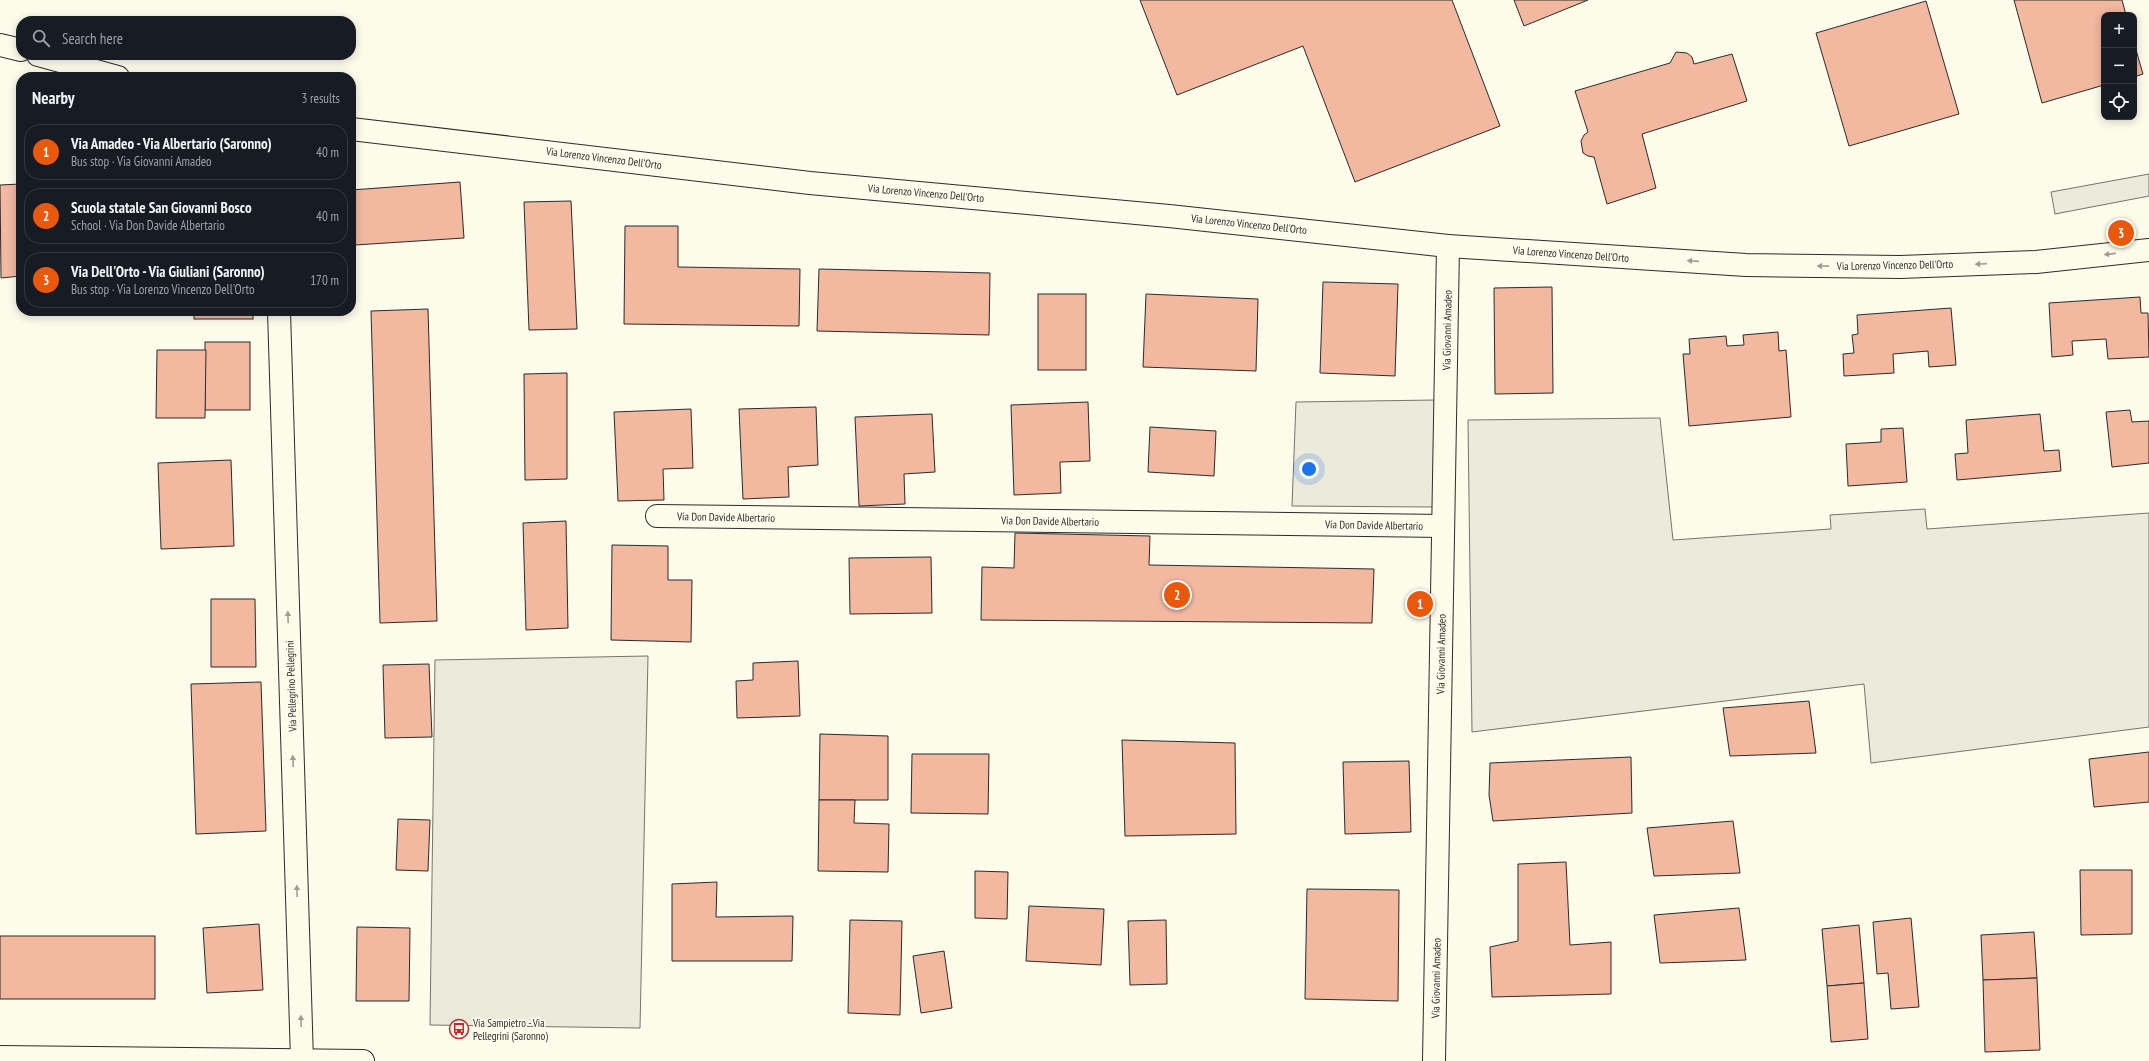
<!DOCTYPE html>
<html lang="en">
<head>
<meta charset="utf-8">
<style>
  :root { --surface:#171b24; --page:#20242c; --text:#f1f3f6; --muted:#9ea1a6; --line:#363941; --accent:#ea580c }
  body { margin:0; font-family:"PT Sans Narrow",sans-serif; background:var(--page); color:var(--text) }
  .controls { position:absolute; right:12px; top:12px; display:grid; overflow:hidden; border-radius:8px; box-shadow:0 2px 10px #0003 }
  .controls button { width:36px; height:36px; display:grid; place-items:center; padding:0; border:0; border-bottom:1px solid var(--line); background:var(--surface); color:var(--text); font:20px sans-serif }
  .you { position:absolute; left:1309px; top:469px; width:14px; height:14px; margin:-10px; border:3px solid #fff; border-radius:50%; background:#1a73e8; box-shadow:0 0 0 6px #1a73e833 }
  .badge { display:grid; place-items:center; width:26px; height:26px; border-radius:50%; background:var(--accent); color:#fff; font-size:13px; font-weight:700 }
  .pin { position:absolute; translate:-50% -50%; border:2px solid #fff; box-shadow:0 1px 4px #0006 }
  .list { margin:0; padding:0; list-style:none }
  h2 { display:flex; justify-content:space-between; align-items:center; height:52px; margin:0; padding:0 16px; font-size:17px }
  h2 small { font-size:13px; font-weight:400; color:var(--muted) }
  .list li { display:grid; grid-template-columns:26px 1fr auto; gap:12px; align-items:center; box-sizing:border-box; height:56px; margin:0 8px 8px; padding:0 8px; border:1px solid var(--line); border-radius:16px }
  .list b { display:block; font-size:15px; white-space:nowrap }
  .list p { margin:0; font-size:13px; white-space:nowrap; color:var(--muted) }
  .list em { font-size:13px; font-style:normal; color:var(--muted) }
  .icon { flex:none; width:22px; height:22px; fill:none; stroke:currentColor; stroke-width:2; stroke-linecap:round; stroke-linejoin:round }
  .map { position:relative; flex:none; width:2149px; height:1061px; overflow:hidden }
  .search { position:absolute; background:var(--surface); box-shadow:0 2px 10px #0003; left:16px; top:16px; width:340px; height:44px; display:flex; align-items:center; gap:10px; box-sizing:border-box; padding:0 14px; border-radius:16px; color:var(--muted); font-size:15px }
  .panel { position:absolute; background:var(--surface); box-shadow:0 2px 10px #0003; left:16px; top:72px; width:340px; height:244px; border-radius:16px }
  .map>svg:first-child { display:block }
  .green { fill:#ecebdb; stroke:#74746e }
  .parking { fill:#eceadb; stroke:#74746e }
  .building { fill:#f2b8a0; stroke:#2b2b2b }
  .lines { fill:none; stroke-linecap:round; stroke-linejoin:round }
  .minor-casing { stroke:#2b2b2b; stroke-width:24 }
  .minor { stroke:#fdfbea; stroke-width:22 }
  .oneway { fill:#9e9d94 }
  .labels { text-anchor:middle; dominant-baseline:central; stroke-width:3; stroke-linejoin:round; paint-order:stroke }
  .street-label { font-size:11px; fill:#2b2b2b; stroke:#fdfbea }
  .poi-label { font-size:11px; fill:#2b2b2b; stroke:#fdfbea; text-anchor:start }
</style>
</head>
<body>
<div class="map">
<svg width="2149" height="1061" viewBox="0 0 2149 1061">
  <rect width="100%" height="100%" fill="#fdfbea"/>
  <g class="green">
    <polygon points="1660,418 1673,540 1831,529 1830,515 1925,509 1927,529 2149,513 2149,727 1871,763 1864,684 1472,732 1468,420"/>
    <polygon points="648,656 640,1028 430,1025 435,660"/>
  </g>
  <g class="parking">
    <polygon points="2149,174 2149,196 2055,214 2051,192"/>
    <polygon points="1436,400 1434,507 1292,506 1296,402"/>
  </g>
  <g class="building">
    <polygon points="1140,0 1452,0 1500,126 1355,182 1303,46 1177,95"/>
    <polygon points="1514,0 1588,0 1524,26"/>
    <polygon points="2014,0 2122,0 2126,15 2104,15 2104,85 2042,103"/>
    <polygon points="1926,1 1959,114 1849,146 1816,33"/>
    <polygon points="2134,43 2143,74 2134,77"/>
    <polygon points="1676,52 1687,53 1692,57 1694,64 1732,54 1747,101 1642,134 1656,188 1607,204 1594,157 1588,156 1583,153 1581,141 1584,135 1588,132 1575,91 1670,63"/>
    <polygon points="460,182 464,238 355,245 351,190"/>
    <polygon points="21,184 21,276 1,278 0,185"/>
    <polygon points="571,201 577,329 529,330 524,202"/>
    <polygon points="625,226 678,226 678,267 800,269 799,326 624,324"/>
    <polygon points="819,269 990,273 989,335 817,331"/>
    <polygon points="1323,282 1398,284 1395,376 1320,373"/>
    <polygon points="1552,287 1553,393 1495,394 1494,288"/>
    <rect x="1038" y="294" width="48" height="76"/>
    <polygon points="1146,294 1258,299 1256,371 1143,367"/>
    <polygon points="2140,297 2141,313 2148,313 2149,357 2108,359 2106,339 2072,341 2073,355 2052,357 2049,303"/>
    <polygon points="1951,308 1956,365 1929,367 1928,351 1893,354 1894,373 1844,376 1843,354 1854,353 1852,335 1858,334 1857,315"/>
    <polygon points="428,309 437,621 380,623 371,311"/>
    <rect x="194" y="311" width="59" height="8"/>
    <polygon points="1778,332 1779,351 1786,350 1791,417 1689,426 1683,354 1690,354 1689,339 1726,336 1727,346 1744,345 1743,335"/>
    <rect x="205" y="342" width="45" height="68"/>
    <polygon points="157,350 206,350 205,418 156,418"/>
    <polygon points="567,373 567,479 525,480 524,374"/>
    <polygon points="1088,402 1090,461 1060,462 1061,493 1014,495 1011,405"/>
    <polygon points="816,407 818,465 788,467 789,497 743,499 739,409"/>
    <polygon points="691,409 693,468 663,469 664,500 618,501 614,412"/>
    <polygon points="2130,410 2132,422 2149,421 2149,463 2112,467 2106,412"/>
    <polygon points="932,414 935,472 904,474 905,504 859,506 855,417"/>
    <polygon points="2040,414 2044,451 2059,450 2061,471 1957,480 1955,454 1968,453 1966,420"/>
    <polygon points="1150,427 1216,431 1214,476 1148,472"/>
    <polygon points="1903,428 1907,482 1848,486 1846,444 1881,442 1881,429"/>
    <polygon points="231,460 234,546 161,549 158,463"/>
    <polygon points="566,521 568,628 526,630 523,523"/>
    <polygon points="1015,533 1150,536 1149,565 1374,569 1372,623 981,620 982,567 1014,568"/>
    <polygon points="612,545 668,546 668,580 692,580 691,642 611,640"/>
    <polygon points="931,557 932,613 850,614 849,558"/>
    <polygon points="211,599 255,599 256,667 211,667"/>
    <polygon points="798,661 800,716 737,718 736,681 753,680 753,663"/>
    <polygon points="429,664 432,737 385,738 383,665"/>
    <polygon points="261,682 266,831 196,834 191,684"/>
    <polygon points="1809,701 1816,753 1730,756 1723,708"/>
    <polygon points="820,734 888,736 888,800 819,800"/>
    <polygon points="1122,740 1235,743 1236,834 1125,836"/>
    <polygon points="2149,752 2149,802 2094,807 2089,759"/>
    <polygon points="912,754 989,754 988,814 911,813"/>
    <polygon points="1631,757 1632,813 1493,821 1489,795 1490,763"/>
    <polygon points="1409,761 1411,832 1345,834 1343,762"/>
    <polygon points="819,800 855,800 854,823 889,824 888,872 818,871"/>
    <polygon points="398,819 430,820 428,871 396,870"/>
    <polygon points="1733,821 1740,873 1654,876 1647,828"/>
    <polygon points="1566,862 1570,945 1611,942 1611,994 1492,997 1490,947 1518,941 1518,864"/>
    <polygon points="2080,870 2132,870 2132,934 2081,935"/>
    <polygon points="975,871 1008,872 1007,919 975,918"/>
    <polygon points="717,882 716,917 793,916 792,961 672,961 672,884"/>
    <polygon points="1307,889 1399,890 1398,1001 1305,999"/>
    <polygon points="1029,906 1104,909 1101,965 1026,961"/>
    <polygon points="1739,908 1746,960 1660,963 1654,915"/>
    <polygon points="1911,918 1919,1007 1891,1009 1888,973 1877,974 1873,922"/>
    <polygon points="850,920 902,921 900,1015 848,1013"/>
    <polygon points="1166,920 1167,984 1130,985 1128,921"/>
    <polygon points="259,924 263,990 207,993 203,928"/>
    <polygon points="1859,925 1864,983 1827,986 1822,929"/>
    <polygon points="357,927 410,928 409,1001 356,1001"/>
    <polygon points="2034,932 2037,978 1983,980 1981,935"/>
    <rect x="0" y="936" width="155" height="63"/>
    <polygon points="944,951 952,1008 921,1013 913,956"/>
    <polygon points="2037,978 2040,1050 1985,1052 1983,980"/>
    <polygon points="1864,983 1868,1039 1831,1042 1827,986"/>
  </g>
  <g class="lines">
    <defs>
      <g id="minor">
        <polyline points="0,45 21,50"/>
        <polyline points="38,55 118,77"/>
        <polyline points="351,129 810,183 1169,216 1448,246 1746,265 1900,267 2036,262 2149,250"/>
        <polyline points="279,311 302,1060"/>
        <polyline points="657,516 1443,526"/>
        <polyline points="0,1057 363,1061"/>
        <polyline points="1434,1061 1448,246"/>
      </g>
    </defs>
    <use href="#minor" class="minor-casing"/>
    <use href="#minor" class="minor"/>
  </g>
  <defs><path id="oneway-solid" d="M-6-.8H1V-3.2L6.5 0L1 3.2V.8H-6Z"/></defs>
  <g class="oneway">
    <use href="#oneway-solid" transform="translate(2110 254) rotate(174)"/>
    <use href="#oneway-solid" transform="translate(1693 261) rotate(-176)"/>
    <use href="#oneway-solid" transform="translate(1981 264) rotate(178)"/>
    <use href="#oneway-solid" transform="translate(1823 266) rotate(-179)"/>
    <use href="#oneway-solid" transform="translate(288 617) rotate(-92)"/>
    <use href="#oneway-solid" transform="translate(293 761) rotate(-92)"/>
    <use href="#oneway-solid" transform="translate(297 891) rotate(-92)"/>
    <use href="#oneway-solid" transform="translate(301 1021) rotate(-92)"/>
  </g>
  <defs>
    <symbol id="bus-ring" viewBox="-11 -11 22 22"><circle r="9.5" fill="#fdfbea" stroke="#c62828" stroke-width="1.5"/><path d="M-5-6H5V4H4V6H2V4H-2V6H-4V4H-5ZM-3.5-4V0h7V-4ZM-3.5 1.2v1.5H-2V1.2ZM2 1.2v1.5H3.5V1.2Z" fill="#c62828"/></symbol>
  </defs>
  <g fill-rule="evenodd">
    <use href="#bus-ring" x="448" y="1018" width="22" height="22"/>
  </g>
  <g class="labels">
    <g class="street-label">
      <text transform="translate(604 158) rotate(7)">Via Lorenzo Vincenzo Dell'Orto</text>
      <text transform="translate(926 193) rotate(5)">Via Lorenzo Vincenzo Dell'Orto</text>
      <text transform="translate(1249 224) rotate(6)">Via Lorenzo Vincenzo Dell'Orto</text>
      <text transform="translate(1571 254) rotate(4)">Via Lorenzo Vincenzo Dell'Orto</text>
      <text transform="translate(1895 265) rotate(-1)">Via Lorenzo Vincenzo Dell'Orto</text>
      <text transform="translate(1447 330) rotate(-89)">Via Giovanni Amadeo</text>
      <text transform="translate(726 517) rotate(1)">Via Don Davide Albertario</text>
      <text transform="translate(1050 521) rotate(1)">Via Don Davide Albertario</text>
      <text transform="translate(1374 525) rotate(1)">Via Don Davide Albertario</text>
      <text transform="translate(1441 654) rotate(-89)">Via Giovanni Amadeo</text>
      <text transform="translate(291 686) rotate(-92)">Via Pellegrino Pellegrini</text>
      <text transform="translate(1436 978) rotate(-89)">Via Giovanni Amadeo</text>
    </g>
    <g class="poi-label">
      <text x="473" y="1023">Via Sampietro - Via<tspan x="473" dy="13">Pellegrini (Saronno)</tspan></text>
    </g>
  </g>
</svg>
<div class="controls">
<button>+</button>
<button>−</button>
<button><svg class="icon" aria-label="locate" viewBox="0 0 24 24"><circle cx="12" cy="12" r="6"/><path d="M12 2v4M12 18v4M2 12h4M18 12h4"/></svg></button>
</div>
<div class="you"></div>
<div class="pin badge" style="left:1420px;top:604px">1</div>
<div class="pin badge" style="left:1177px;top:595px">2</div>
<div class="pin badge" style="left:2121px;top:233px">3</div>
<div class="search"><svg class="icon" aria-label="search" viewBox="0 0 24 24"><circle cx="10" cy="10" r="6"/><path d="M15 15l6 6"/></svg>Search here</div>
<section class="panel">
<h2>Nearby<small>3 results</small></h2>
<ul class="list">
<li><span class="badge">1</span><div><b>Via Amadeo - Via Albertario (Saronno)</b><p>Bus stop · Via Giovanni Amadeo</p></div><em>40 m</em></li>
<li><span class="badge">2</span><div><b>Scuola statale San Giovanni Bosco</b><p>School · Via Don Davide Albertario</p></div><em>40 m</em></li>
<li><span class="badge">3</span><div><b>Via Dell'Orto - Via Giuliani (Saronno)</b><p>Bus stop · Via Lorenzo Vincenzo Dell'Orto</p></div><em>170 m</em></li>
</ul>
</section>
</div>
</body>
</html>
